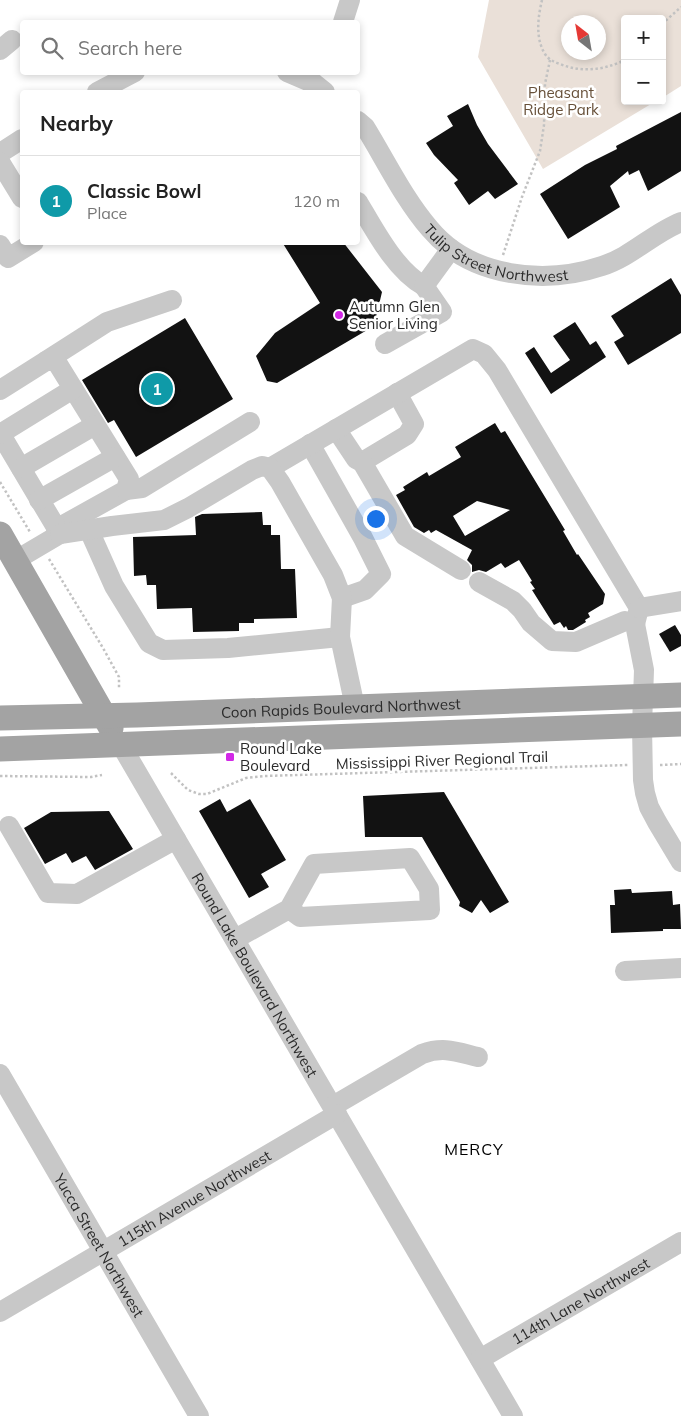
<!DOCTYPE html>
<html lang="en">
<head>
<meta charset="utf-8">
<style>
  :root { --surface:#fff; --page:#f2f2f2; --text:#222; --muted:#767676; --line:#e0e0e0; --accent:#d229e7 }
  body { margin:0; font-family:Mulish,sans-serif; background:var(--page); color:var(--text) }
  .controls { position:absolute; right:15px; top:15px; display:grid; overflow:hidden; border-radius:5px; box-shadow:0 2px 8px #0003 }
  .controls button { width:45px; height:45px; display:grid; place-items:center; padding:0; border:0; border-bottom:1px solid var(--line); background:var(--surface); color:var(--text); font:25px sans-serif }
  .compass { position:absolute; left:561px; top:15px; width:45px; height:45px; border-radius:50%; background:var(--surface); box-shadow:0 2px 8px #0003; rotate:329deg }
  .you { position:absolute; left:375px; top:518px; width:18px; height:18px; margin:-12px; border:4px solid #fff; border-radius:50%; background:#1a73e8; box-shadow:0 0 0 8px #1a73e833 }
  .badge { display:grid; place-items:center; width:32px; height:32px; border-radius:50%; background:var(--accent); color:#fff; font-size:16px; font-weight:700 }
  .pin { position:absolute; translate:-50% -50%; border:2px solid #fff; box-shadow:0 1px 5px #0006 }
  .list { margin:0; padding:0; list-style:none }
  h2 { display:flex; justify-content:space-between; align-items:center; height:65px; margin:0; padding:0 20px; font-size:21px }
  h2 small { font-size:16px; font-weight:400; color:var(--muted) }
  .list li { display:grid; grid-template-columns:32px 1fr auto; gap:15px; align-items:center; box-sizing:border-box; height:90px; padding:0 20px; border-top:1px solid var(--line) }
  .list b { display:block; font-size:19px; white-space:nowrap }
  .list p { margin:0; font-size:16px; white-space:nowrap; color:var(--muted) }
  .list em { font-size:16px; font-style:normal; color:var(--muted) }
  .icon { flex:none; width:28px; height:28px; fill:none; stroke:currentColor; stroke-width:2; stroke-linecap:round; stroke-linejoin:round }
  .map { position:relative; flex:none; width:681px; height:1416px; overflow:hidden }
  .search { position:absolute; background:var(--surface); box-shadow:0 2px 8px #0003; left:20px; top:20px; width:340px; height:55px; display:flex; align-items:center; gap:12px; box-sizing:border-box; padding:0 18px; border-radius:5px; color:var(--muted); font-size:19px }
  .panel { position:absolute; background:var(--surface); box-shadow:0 2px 8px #0003; left:20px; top:90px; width:340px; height:155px; border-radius:5px }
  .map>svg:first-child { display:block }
  .green { fill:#eae0d8; fill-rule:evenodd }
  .building { fill:#121212; fill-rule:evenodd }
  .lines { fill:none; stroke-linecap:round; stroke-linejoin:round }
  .path { stroke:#c2c2c2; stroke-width:2.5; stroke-dasharray:2.5 2.5; stroke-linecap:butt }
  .minor { stroke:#c8c8c8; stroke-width:20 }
  .major { stroke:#a3a3a3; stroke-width:25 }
  .poi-dot { fill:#d229e7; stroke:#fff; stroke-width:2 }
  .labels { text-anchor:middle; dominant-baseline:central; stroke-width:5; stroke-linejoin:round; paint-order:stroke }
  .park-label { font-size:15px; fill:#675039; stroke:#fff }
  .street-label { font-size:15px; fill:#2b2b2b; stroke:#fff }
  .poi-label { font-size:15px; fill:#2b2b2b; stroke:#fff; text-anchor:start }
  .neighbourhood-label { font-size:16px; letter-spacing:1px; fill:#000; stroke:#fff }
</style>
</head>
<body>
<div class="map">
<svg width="681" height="1416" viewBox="0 0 681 1416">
  <rect width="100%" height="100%" fill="#fff"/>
  <path class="green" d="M489,0H681V86L662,98V19H625V101H656L543,169L478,57ZM568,22H598V52H568Z"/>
  <g class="building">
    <polygon points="468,104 477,125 488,144 518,184 495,199 488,191 469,205 454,183 458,180 434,155 426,143 453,126 447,116"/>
    <polygon points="681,112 681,171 648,191 639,170 629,175 628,171 610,186 620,207 568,239 540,194 585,165 617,149 616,146"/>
    <polygon points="282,242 343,242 382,292 374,326 277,383 267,381 256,356 275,333 320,303"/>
    <polygon points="671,278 681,295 681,333 628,365 614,342 624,336 611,316"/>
    <polygon points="185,318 233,399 136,457 114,420 108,423 82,380"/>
    <polygon points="575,322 590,345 596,341 606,357 551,394 525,353 534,347 551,373 570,360 553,336"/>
    <path d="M495,423L501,433L505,431L565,530L563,531L577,555L578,554L605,594L603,604L588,613L590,617L585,620L586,622L573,630H568L566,626L564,628L560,622L554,625L532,590L535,589L530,582L532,581L519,560L505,568L501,563L486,572L479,570L472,572V565L467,560L472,550L436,530L431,533L429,530L424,533L414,527L396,495L405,490L403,487L427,472L429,476L461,457L455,447ZM477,501L510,510L465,536L453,516Z"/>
    <polygon points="262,512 263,525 271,525 271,535 280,535 281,569 295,569 297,618 254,619 254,623 239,623 239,631 193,632 192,608 157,609 156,585 147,585 146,575 134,576 133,537 196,535 195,517 202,514"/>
    <polygon points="675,625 681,635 681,646 670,652 659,634"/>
    <polygon points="444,792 509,902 490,913 481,900 472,913 459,906 460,902 422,837 365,837 363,796"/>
    <polygon points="220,799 227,812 250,799 286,860 261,874 269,887 249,898 199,811"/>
    <polygon points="109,811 133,849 95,870 86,856 72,863 66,853 45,864 24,828 51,812"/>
    <polygon points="631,889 632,893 672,891 673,905 680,904 681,929 663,929 663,931 611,933 610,905 615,905 614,890"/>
  </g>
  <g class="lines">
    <g class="path">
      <path d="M542,0C538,17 535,38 545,54C549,60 554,62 560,64C582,73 604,70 625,60"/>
      <polyline points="662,24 681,7"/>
      <polyline points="503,255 522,197 540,151 544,125 545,84 550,60"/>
      <polyline points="0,482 30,532"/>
      <polyline points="49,559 103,648 119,677 119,688"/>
      <polyline points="660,765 681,764"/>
      <polyline points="171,773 188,790 199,794 207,794 246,778 264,776 628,765"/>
      <polyline points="0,776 91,777 102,775"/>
    </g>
    <g class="minor">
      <polyline points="343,22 350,0"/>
      <polyline points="0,50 12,40"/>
      <polyline points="287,72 315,84 325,92"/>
      <polyline points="97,92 135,72"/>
      <path id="s1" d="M358,121L365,127C386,161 404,199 430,229C471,278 545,285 602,266C631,257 653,233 681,222"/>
      <polyline points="0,153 22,139"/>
      <polyline points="0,162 22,198"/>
      <path d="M358,202C374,229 395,270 424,286L451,249"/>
      <polyline points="0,245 8,258 34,242"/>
      <polyline points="385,344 442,312 424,286"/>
      <polyline points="46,361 107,322 172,300"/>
      <polyline points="0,390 46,361 56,361 129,479 126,490 56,529"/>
      <polyline points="336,429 356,459 362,462 407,435 414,424 397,393"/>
      <polyline points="0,433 60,534 16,560"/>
      <polyline points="0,434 73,389"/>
      <polyline points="310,444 363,538 381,574 365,590 342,598"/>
      <polyline points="362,462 405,536 461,570"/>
      <polyline points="21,468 95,425"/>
      <polyline points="270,468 473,349 484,354 497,370 639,608 635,624"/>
      <polyline points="126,490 142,488 250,422"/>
      <polyline points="39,500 115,457"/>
      <polyline points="89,530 114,586 149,643 163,650 228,648 340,637"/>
      <polyline points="60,534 112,526 164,520 188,508 252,470 262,466 270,468 280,482 333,575 342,598 340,637 355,707"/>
      <polyline points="479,582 513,601 522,610 531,623 552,641 576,642 625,621 635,624 644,670 642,726 643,780 645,793 649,807 657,822 681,862"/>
      <polyline points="639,608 681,601"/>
      <path id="s2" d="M121,745L513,1416"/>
      <polyline points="9,826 48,893 77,894 176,839"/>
      <polyline points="235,939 289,909 314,864 410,858 429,889 430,910 300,917 289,909"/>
      <polyline points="625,971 681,968"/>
      <path id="s3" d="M0,1074L199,1416"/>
      <path d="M333,1106L422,1054C444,1046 457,1052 478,1057"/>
      <path id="s4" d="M0,1312L337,1114"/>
      <path id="s5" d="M480,1359L681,1242"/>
    </g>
    <g class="major">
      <polyline points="0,534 111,728"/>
      <path id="s6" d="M0,718L137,715L681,695"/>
      <polyline points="0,749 681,724"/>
    </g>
  </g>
  <g class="poi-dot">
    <circle cx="339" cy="315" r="5"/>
    <rect x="225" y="752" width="10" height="10" rx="2.5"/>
  </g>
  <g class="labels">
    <g class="park-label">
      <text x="561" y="92">Pheasant<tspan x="561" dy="17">Ridge Park</tspan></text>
    </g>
    <g class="street-label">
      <text stroke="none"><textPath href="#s1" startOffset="204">Tulip Street Northwest</textPath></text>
      <text stroke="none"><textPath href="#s6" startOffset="341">Coon Rapids Boulevard Northwest</textPath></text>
      <text transform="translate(442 760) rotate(-2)">Mississippi River Regional Trail</text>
      <text stroke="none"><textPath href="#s2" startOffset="266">Round Lake Boulevard Northwest</textPath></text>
      <text stroke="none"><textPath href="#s4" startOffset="225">115th Avenue Northwest</textPath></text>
      <text stroke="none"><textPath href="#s3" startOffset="198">Yucca Street Northwest</textPath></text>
      <text stroke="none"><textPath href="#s5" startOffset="116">114th Lane Northwest</textPath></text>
    </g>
    <g class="poi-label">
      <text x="349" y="306">Autumn Glen<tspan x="349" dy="17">Senior Living</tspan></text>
      <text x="240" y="748">Round Lake<tspan x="240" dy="17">Boulevard</tspan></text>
    </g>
    <g class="neighbourhood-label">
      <text x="474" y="1149">MERCY</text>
    </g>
  </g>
</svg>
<div class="controls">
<button>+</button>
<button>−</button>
</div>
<svg class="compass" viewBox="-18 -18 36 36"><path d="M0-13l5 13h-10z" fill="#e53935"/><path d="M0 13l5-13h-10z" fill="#767676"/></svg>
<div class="you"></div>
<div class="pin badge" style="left:157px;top:389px;background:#0f9aa8">1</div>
<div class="search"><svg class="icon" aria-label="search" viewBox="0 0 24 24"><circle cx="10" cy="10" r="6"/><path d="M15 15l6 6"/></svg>Search here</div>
<section class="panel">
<h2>Nearby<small></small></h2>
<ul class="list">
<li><span class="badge" style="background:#0f9aa8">1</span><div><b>Classic Bowl</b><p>Place</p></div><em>120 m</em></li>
</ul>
</section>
</div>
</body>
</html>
